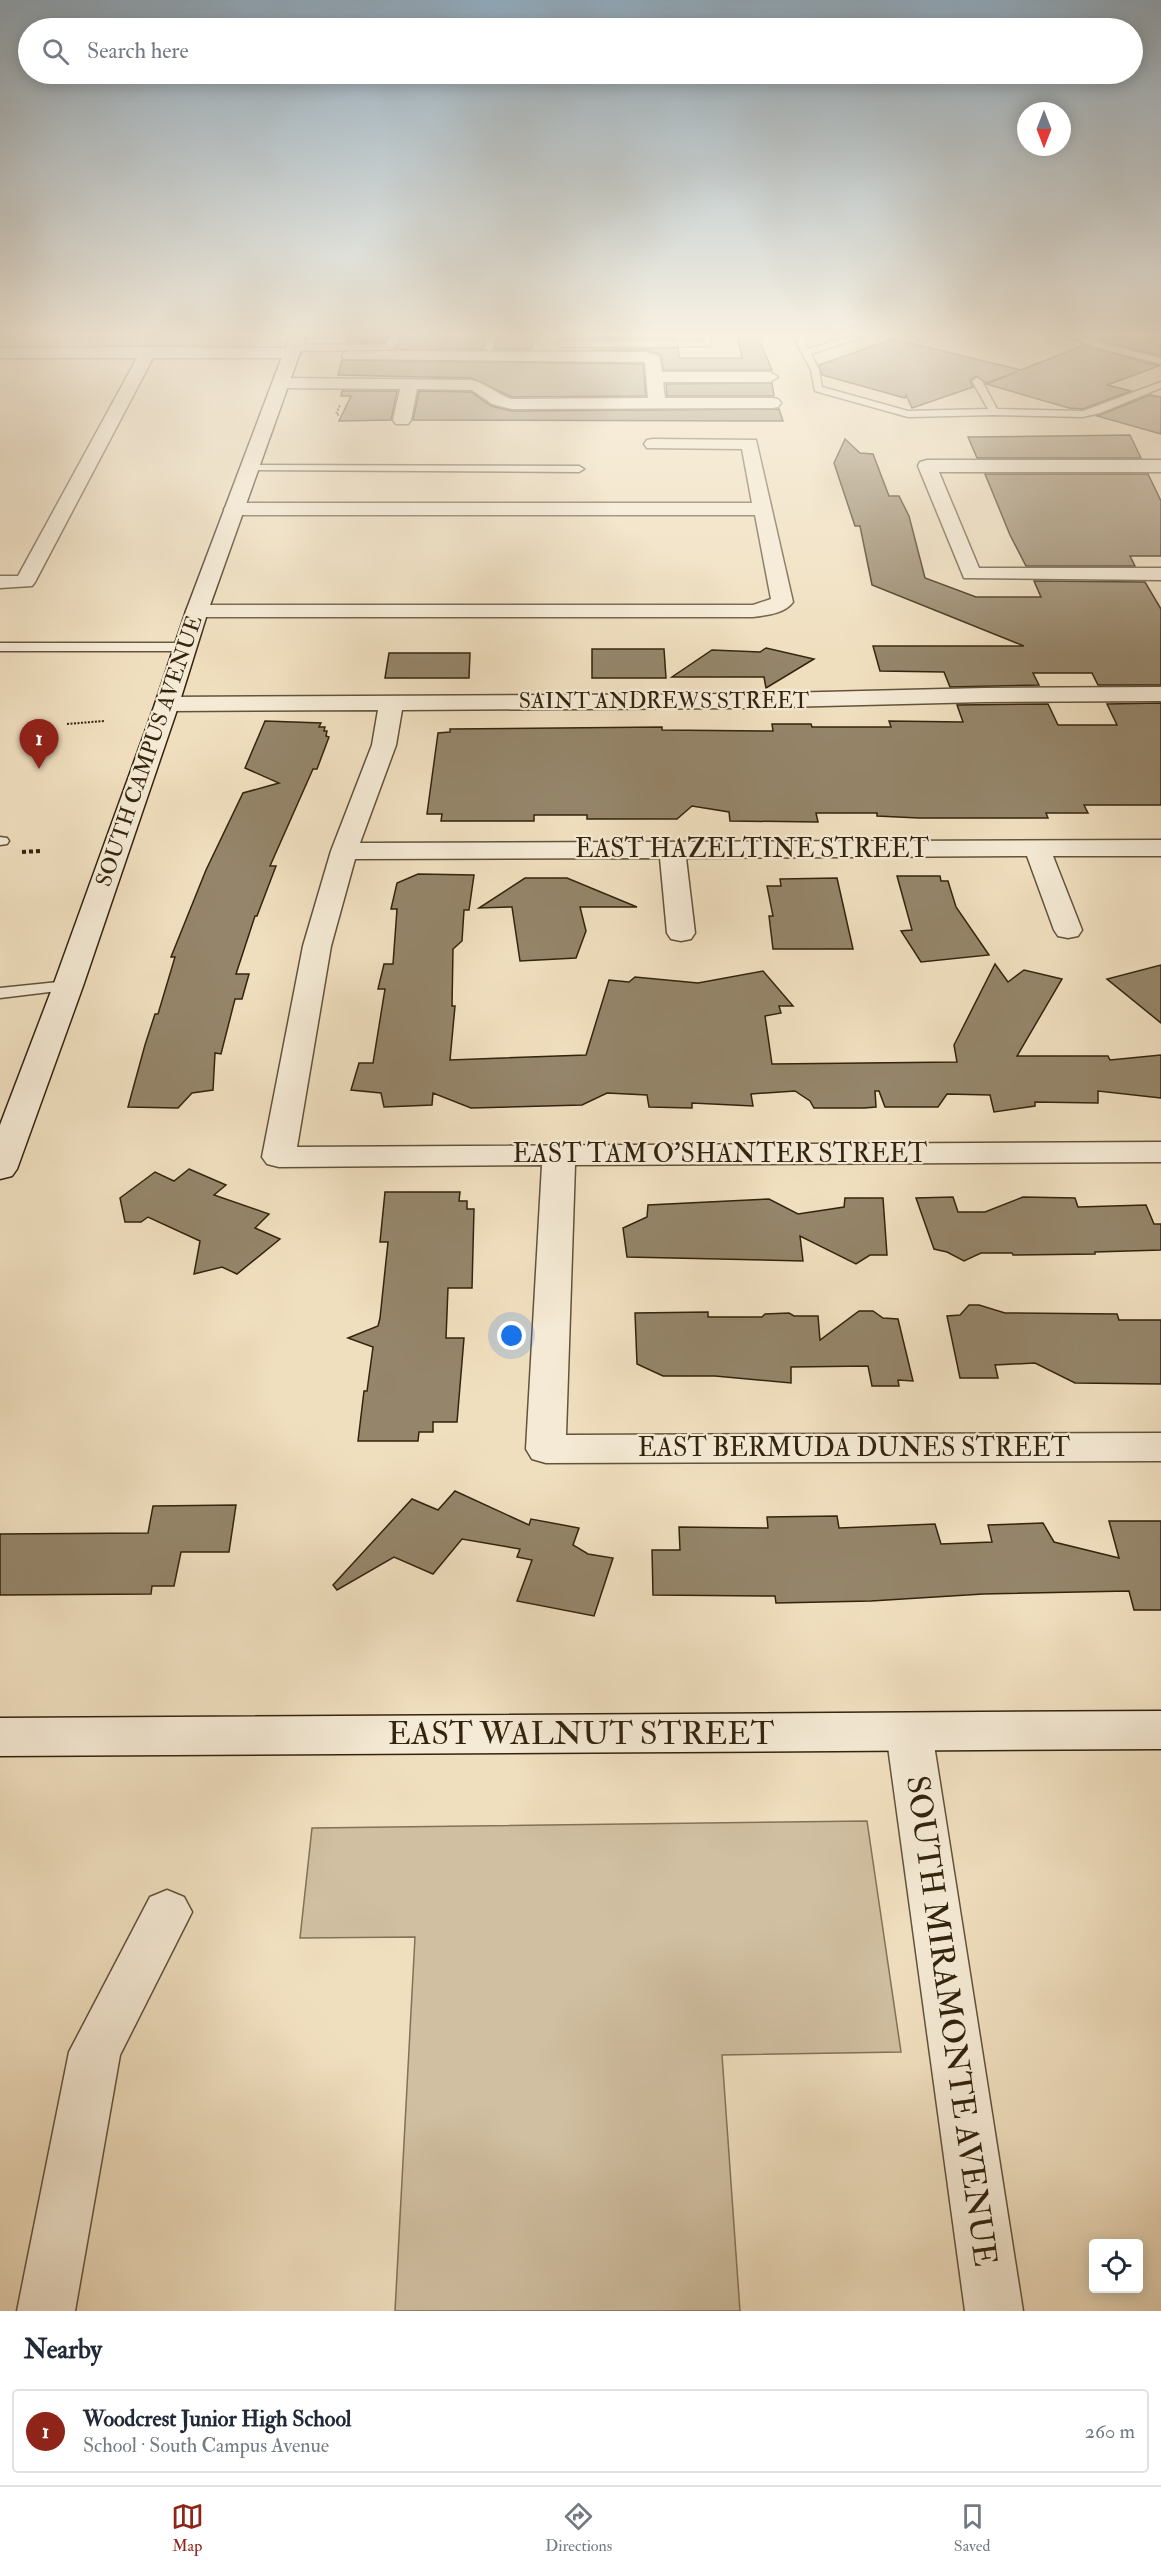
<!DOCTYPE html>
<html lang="en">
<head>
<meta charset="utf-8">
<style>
  :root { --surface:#fff; --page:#f2f2f3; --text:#1f2937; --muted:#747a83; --line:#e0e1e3; --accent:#8f2418 }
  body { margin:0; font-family:"IM FELL Double Pica",serif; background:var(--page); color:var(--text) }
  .controls { position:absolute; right:18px; bottom:18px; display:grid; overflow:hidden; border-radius:6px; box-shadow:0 3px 15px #0003 }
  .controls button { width:54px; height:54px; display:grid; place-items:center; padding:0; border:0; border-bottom:2px solid var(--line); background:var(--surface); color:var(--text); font:30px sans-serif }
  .compass { position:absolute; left:1017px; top:102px; width:54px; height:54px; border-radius:50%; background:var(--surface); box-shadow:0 3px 15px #0003; rotate:180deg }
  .you { position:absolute; left:512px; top:1336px; width:21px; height:21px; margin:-15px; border:4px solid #fff; border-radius:50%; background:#1a73e8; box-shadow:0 0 0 9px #1a73e833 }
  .badge { display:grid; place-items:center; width:39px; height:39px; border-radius:50%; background:var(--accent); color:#fff; font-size:20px; font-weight:700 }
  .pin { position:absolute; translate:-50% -50px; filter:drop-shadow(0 2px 3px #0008) }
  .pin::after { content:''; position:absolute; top:32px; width:21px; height:18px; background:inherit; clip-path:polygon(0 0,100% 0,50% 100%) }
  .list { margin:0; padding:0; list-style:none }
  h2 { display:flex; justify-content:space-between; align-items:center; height:78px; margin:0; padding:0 24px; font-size:26px }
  h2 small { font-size:20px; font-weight:400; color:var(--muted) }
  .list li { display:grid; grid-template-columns:39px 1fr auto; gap:18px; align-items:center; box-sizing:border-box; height:84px; margin:0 12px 12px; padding:0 12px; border:2px solid var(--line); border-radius:6px }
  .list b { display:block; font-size:22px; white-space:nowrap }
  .list p { margin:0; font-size:20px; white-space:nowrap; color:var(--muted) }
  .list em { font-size:20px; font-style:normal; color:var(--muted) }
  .icon { flex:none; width:33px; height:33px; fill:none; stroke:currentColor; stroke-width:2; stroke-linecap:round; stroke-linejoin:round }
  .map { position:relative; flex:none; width:1161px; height:2311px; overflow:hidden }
  .search { position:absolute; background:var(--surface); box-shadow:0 3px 15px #0003; left:18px; right:18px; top:18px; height:66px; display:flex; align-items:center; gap:15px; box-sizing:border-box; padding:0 21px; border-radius:33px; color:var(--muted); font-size:22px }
  .sheet { height:174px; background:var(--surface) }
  nav { display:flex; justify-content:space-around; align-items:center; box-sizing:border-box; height:84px; border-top:2px solid var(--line); background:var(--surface); font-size:16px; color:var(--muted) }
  nav a { display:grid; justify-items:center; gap:3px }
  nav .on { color:var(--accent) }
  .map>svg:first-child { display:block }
  .green { fill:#d0bfa1; stroke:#827258; stroke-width:1.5 }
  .building { fill:#95856a; stroke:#33240e; stroke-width:1.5 }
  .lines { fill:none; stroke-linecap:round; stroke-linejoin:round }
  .lane-casing { stroke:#62533a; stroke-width:3 }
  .street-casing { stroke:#62533a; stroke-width:3 }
  .secondary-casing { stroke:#33240e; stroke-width:3 }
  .path-far1 { stroke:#33240e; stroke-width:2; stroke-dasharray:2 1.5; stroke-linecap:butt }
  .path { stroke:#33240e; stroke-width:4; stroke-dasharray:4 3; stroke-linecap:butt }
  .lane { fill:#f5ead5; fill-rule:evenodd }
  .street { fill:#f5ead5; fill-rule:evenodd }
  .secondary { fill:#f5ead5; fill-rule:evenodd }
  .labels { text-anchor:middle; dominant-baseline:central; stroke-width:4.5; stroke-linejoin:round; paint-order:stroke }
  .far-street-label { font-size:22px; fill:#33240e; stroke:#f5ead5 }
  .street-label { font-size:26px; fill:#33240e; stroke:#f5ead5 }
  .near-street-label { font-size:32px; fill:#33240e; stroke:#f5ead5 }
</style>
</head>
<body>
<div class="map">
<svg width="1161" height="2311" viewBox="0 0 1161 2311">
  <rect width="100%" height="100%" fill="#f0dfbf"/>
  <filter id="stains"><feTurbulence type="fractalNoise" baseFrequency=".00333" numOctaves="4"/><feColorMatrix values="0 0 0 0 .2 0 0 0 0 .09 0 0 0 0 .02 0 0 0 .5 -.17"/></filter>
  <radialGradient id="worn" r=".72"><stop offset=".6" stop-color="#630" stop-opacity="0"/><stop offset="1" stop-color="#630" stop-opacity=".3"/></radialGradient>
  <g class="green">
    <polygon points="0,333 262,333 265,337 258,344 243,348 0,348"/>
    <polygon points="867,1821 901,2052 722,2055 740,2311 395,2311 415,1937 300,1938 312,1828"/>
  </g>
  <g class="building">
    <polygon points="350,333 383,333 389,334 385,342 347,342"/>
    <polygon points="497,333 534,333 532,349 495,349"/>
    <polygon points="591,333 675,333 676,339 591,339"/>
    <polygon points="737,333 756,333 772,370 664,370 660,354 646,350 591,350 678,348 679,358 742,358"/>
    <polygon points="1116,333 1161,333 1161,356 1098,340"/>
    <polygon points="402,334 485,334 483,349 396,349"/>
    <polygon points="893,339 1021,370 1084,345 1159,366 1107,385 1131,391 1083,409 1069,408 986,384 1017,372 986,383 976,376 970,380 973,387 912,408 906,395 905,398 822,375 819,365"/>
    <polygon points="342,360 643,364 646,396 512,397 471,378 338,375"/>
    <polygon points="772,383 774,396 667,396 666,384"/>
    <polygon points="342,391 397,391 391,420 339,421 351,396 341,396"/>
    <polygon points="419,391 471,392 491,406 512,411 779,409 783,421 413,420"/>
    <polygon points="1150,395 1161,397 1161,434 1097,416"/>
    <polygon points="1130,435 1141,458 977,458 968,437"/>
    <polygon points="845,439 860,453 873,454 889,496 899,496 909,516 925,578 976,597 1041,597 1034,581 1145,582 1161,609 1161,685 1098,685 1092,673 1033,673 1039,685 950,687 944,672 880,671 873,646 1024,646 872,585 860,526 855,526 834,463"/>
    <polygon points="985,474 1148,474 1161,501 1161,556 1130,556 1135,566 1026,566 1010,535"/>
    <polygon points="766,648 814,659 766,688 764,677 672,677 712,650 760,652"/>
    <polygon points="592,649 664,649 666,678 592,678"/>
    <polygon points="389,653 470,653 469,678 385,678"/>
    <polygon points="1161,703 1161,805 1084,805 1088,813 1046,813 1048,818 919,818 877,816 877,813 816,813 818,822 730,821 729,812 692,806 677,819 587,819 587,815 534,815 534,821 441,821 442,814 427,814 438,733 450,732 450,729 662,727 662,730 773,731 772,724 811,724 812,727 891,727 889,721 963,722 957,705 1048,704 1058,725 1117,725 1107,704"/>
    <polygon points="265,721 321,723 319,727 325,727 324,731 327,731 326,736 329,737 317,769 313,769 270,866 276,866 257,916 255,916 236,974 249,974 242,999 235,999 221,1054 215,1053 213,1090 192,1093 178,1108 128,1107 145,1045 155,1014 158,1014 175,957 171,957 206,870 243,793 279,783 245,768"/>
    <polygon points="418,874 474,875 469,910 464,910 462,941 453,949 452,1006 455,1006 450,1060 586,1055 609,980 629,982 635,977 698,983 763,971 793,1006 779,1006 781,1013 765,1016 772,1064 957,1062 954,1045 995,964 1008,982 1024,970 1062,979 1017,1056 1108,1056 1110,1060 1161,1055 1161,1098 1098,1091 1098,1103 1035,1102 1035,1106 994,1112 990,1095 947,1094 938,1107 885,1107 879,1091 875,1091 876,1107 864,1108 814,1108 810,1101 795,1091 751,1094 753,1106 692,1103 692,1108 649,1107 647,1095 607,1093 582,1105 471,1108 433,1093 432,1105 384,1107 381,1093 351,1090 359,1063 373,1063 385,989 378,989 384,964 393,964 397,909 391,909 397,883"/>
    <polygon points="897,876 940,876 941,881 948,881 956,907 989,955 921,962 901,931 912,930"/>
    <polygon points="525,878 567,878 637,907 580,907 586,931 576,958 520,961 512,907 479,908"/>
    <polygon points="837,878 853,949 773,949 769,916 773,916 767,886 781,886 780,879"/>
    <polygon points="1161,965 1161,1023 1107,979"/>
    <polygon points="189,1169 226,1185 214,1195 269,1214 255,1228 280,1239 237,1274 222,1267 194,1274 200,1241 148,1217 141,1222 125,1222 120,1198 155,1172 174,1181"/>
    <polygon points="385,1192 460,1192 459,1201 467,1201 467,1209 474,1209 472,1288 448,1288 446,1338 464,1338 457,1422 433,1422 433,1432 419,1432 418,1441 358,1441 364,1391 367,1391 373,1347 348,1338 378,1326 380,1318 388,1242 380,1242"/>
    <polygon points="953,1197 958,1212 985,1212 1023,1197 1075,1198 1078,1207 1146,1205 1154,1224 1161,1224 1161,1250 1095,1252 1095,1254 1013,1255 1012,1253 981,1253 964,1261 947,1252 934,1249 916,1198"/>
    <polygon points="845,1198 883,1198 887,1255 870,1255 856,1264 800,1236 803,1261 627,1257 623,1228 647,1217 648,1205 769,1199 798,1214 844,1207"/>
    <polygon points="969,1305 979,1305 1005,1313 1117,1314 1119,1320 1161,1320 1161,1384 1075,1383 1035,1363 995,1365 998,1378 960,1378 947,1316 960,1315"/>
    <polygon points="859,1311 873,1311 883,1318 898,1319 913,1381 898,1380 899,1386 872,1386 868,1366 791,1367 791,1383 715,1376 663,1376 637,1364 635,1313 708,1312 708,1317 762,1317 765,1314 789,1313 794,1316 818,1316 820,1340"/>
    <polygon points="455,1491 529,1525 531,1519 579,1528 573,1545 588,1554 613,1558 594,1616 517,1601 532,1560 517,1557 520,1549 462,1539 433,1574 394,1557 337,1590 333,1585 412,1499 438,1510"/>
    <polygon points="236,1505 229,1552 181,1552 174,1586 152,1586 151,1594 0,1595 0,1534 148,1533 153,1506"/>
    <polygon points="837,1516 839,1528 935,1524 941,1544 992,1542 988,1525 1043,1523 1054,1542 1119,1558 1109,1521 1161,1521 1161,1610 1134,1610 1129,1591 983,1594 871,1601 776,1603 775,1596 653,1595 652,1550 680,1550 679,1527 768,1528 767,1517"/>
  </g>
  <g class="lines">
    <defs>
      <g id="lane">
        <polygon points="392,333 400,333 395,347 388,350 294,351 290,348 294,345 386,344"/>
        <polygon points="487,333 495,333 493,348 489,351 485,348"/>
        <polygon points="701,333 709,333 711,346 563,347 559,344 563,341 703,341"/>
        <polygon points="808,333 821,333 808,338 804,342 808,349 862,333 874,333 811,354 819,370 822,387 908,411 988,409 972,381 977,378 982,381 997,409 1083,411 1161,382 1161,388 1100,413 1083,417 994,415 908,417 815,391 811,370 796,342 802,334"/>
        <polygon points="1061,333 1072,333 1097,342 1161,358 1161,364 1091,346"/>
        <polygon points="245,465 579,466 584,469 579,472 249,470 244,467"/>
        <polygon points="0,643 185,643 191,647 185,651 0,651"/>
        <polygon points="0,837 7,838 9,841 7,844 0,845"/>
        <polygon points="68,981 74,983 76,986 74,989 0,998 0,988"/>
      </g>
      <g id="street">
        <polygon points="148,347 292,348 300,353 292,358 153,358 35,582 32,586 0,588 0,576 18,576 137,358 0,358 0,348"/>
        <path d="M350,351L645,352L659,356L662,372H770L778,377L770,382H663L665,398H772L778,399L781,403L778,407L772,408L512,409L492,404L472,390L417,389L411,420L408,424H396L393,420L400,389L282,388L274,383L282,378L471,380C487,383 497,395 512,399L648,398L645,362L344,359L342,356L344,353Z"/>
        <path d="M653,439L756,440L793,602C784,614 767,615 753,617H197L189,616L186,611L189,606L197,605H753L771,599L755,515H234L227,513L224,509L227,505L234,503H752L742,449L647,448L644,444L647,440Z"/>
        <polygon points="927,460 1161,460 1161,472 939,472 979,568 1161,568 1161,580 964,578 918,466 920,462"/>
        <polygon points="1161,687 1161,701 984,702 742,708 402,710 396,745 360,843 1161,840 1161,856 1053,856 1082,930 1078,936 1068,938 1058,936 1054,930 1027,856 686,858 695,933 691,939 681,941 671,939 667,933 660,858 355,859 331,946 297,1147 1161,1142 1161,1162 575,1165 566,1435 1161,1433 1161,1461 546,1463 532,1459 526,1449 542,1165 279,1167 267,1164 262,1157 303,946 331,851 372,745 378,710 167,711 159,709 155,704 159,699 167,697 742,694 984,688"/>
        <polygon points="909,1713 925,1719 932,1732 1023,2311 965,2311 886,1732 893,1719"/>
        <polygon points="167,1890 184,1897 192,1912 120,2055 75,2311 17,2311 69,2052 150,1897"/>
      </g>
      <g id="secondary">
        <polygon points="291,333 307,333 208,611 179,704 83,986 17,1169 12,1176 0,1179 0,1125 53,986 155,704 186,611"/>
        <polygon points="1161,1711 1161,1749 0,1756 0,1718"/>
      </g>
    </defs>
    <use href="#lane" class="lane-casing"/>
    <use href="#street" class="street-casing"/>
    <use href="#secondary" class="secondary-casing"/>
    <g class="path-far1">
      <polyline points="339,415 336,414 340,405"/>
      <polyline points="67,724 104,721"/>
    </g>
    <polyline class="path" points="22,852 40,851"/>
    <use href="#lane" class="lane"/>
    <use href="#street" class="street"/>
    <use href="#secondary" class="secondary"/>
  </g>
  <linearGradient id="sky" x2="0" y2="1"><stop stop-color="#91acc0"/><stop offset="0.51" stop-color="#f8f1e2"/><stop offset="1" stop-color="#f8f1e2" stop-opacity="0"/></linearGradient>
  <rect width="1161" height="656" fill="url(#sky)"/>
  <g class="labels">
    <g class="far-street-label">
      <text x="664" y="701">SAINT ANDREWS STREET</text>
      <text transform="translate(149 751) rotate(-71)">SOUTH CAMPUS AVENUE</text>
    </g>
    <g class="street-label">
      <text x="752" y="849">EAST HAZELTINE STREET</text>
      <text x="720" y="1154">EAST TAM O'SHANTER STREET</text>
      <text x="854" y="1448">EAST BERMUDA DUNES STREET</text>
    </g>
    <g class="near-street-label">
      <text x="581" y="1734">EAST WALNUT STREET</text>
      <text transform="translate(951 2021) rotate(82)">SOUTH MIRAMONTE AVENUE</text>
    </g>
  </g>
  <rect width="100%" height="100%" filter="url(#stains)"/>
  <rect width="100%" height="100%" fill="url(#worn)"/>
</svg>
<div class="controls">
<button><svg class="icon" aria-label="locate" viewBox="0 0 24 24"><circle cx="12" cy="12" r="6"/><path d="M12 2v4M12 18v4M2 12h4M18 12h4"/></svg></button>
</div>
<svg class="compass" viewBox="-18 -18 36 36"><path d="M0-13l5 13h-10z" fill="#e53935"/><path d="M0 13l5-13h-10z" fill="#747a83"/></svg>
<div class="you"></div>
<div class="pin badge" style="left:39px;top:769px">1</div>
<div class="search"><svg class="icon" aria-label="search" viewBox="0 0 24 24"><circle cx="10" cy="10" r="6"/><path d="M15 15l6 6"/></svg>Search here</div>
</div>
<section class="sheet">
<h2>Nearby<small></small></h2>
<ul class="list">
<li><span class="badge">1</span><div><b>Woodcrest Junior High School</b><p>School · South Campus Avenue</p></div><em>260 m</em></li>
</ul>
</section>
<nav>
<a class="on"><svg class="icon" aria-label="map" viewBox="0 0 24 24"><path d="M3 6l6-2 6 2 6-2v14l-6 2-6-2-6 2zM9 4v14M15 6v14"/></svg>Map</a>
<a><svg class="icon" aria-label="directions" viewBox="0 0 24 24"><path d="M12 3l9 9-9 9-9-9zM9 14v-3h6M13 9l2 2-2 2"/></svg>Directions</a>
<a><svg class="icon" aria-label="saved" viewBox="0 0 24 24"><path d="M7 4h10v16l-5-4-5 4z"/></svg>Saved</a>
</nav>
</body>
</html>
